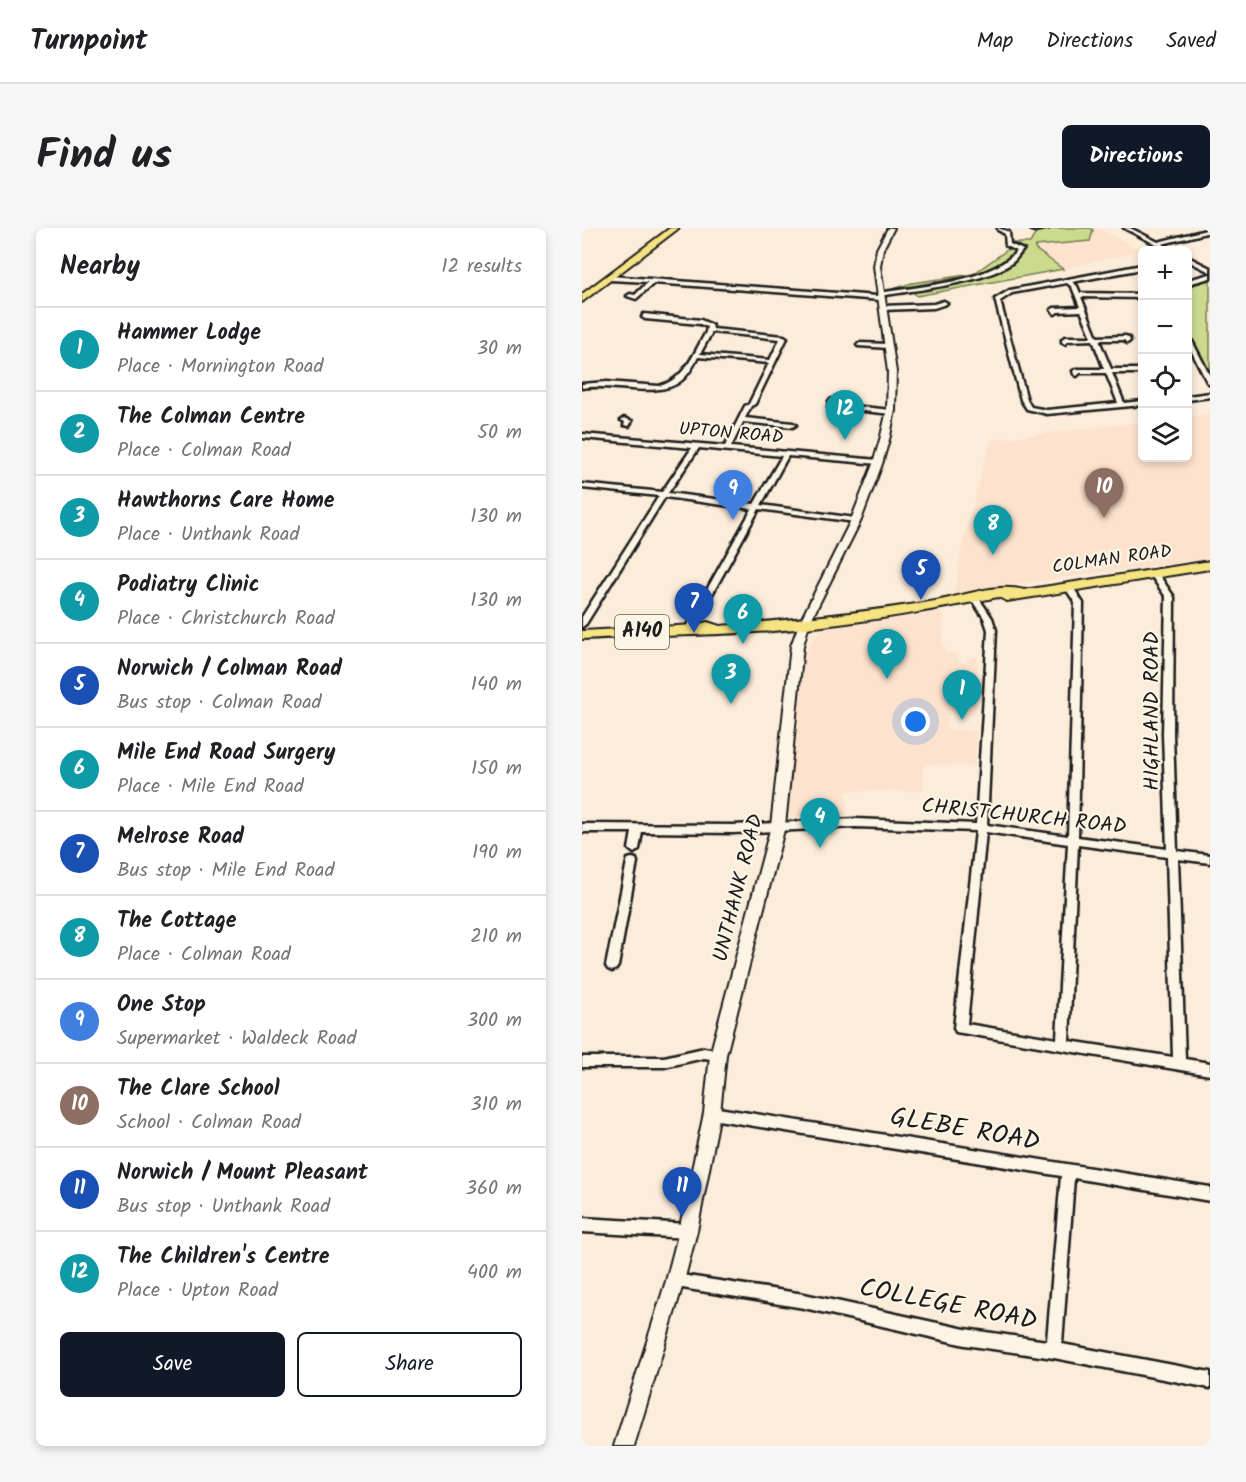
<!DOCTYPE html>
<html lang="en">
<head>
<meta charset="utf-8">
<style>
  :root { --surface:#fff; --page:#f6f6f6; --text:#202124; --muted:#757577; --line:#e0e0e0; --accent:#111827 }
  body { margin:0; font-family:Kalam,sans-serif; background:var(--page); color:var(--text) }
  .controls { position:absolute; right:18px; top:18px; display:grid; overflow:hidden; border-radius:9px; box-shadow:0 3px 9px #0003 }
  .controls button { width:54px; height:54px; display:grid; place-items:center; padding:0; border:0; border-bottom:2px solid var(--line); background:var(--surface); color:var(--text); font:30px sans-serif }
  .you { position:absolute; left:334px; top:494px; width:21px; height:21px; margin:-15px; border:4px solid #fff; border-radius:50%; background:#1a73e8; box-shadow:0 0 0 9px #1a73e833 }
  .badge { display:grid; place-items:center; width:39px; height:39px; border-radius:50%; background:var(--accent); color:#fff; font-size:20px; font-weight:700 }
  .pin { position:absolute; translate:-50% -50px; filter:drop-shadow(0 2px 3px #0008) }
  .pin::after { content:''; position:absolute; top:32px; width:21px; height:18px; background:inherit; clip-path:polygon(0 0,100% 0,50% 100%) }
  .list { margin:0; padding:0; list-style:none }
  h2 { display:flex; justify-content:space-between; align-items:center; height:78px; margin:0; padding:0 24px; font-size:26px }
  h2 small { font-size:20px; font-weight:400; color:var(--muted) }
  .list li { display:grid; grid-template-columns:39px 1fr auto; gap:18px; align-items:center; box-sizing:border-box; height:84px; padding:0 24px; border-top:2px solid var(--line) }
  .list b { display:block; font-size:22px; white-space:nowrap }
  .list p { margin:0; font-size:20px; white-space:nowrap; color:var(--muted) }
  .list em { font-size:20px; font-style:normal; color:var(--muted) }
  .actions { display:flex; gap:12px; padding:18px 24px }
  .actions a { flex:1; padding:14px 0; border:2px solid var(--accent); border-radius:9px; text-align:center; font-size:21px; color:var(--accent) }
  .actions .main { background:var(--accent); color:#fff }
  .icon { flex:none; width:33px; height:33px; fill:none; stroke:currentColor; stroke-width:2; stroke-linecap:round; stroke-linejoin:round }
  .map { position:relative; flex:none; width:628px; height:1218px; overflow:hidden; border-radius:9px }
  header { display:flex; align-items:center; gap:36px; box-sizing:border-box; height:84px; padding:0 30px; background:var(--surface); border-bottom:2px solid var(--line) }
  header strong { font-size:28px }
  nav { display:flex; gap:33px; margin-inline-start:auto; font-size:21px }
  .intro { display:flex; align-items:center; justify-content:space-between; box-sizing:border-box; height:144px; padding:0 36px }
  h1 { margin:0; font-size:42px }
  .button { padding:15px 27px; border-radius:9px; background:var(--accent); color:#fff; font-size:21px; font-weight:700 }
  main { display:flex; gap:36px; padding:0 36px }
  aside { flex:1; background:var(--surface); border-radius:9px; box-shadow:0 3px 9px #0003 }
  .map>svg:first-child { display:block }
  .built { fill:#fde2cd }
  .green { fill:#cbda8d; stroke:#747b54; stroke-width:1.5 }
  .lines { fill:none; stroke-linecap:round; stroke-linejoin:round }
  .minor-casing { stroke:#1c1c1c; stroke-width:5 }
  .tertiary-casing { stroke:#1c1c1c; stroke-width:4 }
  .trunk-casing { stroke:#1c1c1c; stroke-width:4 }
  .minor { fill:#fcf5e5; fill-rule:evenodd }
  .tertiary { fill:#fcf5e5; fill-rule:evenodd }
  .trunk { fill:#f6e381; fill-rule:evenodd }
  .labels { text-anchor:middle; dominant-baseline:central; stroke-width:4.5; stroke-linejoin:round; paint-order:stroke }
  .far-street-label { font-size:18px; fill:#1c1c1c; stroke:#fcf5e5 }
  .shield { fill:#fcf5e5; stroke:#5f5d58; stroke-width:1.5 }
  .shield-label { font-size:20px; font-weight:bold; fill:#1c1c1c }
  .street-label { font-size:21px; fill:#1c1c1c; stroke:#fcf5e5 }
  .near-street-label { font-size:26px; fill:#1c1c1c; stroke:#fcf5e5 }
</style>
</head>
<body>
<header>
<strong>Turnpoint</strong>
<nav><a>Map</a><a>Directions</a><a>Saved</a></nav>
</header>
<div class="intro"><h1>Find us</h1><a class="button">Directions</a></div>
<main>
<aside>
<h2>Nearby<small>12 results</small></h2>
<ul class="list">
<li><span class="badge" style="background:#0f9aa8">1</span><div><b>Hammer Lodge</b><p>Place · Mornington Road</p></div><em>30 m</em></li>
<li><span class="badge" style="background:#0f9aa8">2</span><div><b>The Colman Centre</b><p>Place · Colman Road</p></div><em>50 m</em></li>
<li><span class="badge" style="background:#0f9aa8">3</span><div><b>Hawthorns Care Home</b><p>Place · Unthank Road</p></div><em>130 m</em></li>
<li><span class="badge" style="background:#0f9aa8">4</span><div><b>Podiatry Clinic</b><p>Place · Christchurch Road</p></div><em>130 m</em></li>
<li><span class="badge" style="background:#1a4fb4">5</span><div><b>Norwich / Colman Road</b><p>Bus stop · Colman Road</p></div><em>140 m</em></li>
<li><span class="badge" style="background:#0f9aa8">6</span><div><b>Mile End Road Surgery</b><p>Place · Mile End Road</p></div><em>150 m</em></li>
<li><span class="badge" style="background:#1a4fb4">7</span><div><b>Melrose Road</b><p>Bus stop · Mile End Road</p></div><em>190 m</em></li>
<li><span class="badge" style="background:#0f9aa8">8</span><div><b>The Cottage</b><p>Place · Colman Road</p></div><em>210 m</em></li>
<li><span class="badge" style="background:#3f7fe0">9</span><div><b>One Stop</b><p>Supermarket · Waldeck Road</p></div><em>300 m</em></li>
<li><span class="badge" style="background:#8d6e63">10</span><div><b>The Clare School</b><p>School · Colman Road</p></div><em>310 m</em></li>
<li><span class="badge" style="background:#1a4fb4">11</span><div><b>Norwich / Mount Pleasant</b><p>Bus stop · Unthank Road</p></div><em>360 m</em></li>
<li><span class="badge" style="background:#0f9aa8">12</span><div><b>The Children's Centre</b><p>Place · Upton Road</p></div><em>400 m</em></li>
</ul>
<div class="actions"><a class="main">Save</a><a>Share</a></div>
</aside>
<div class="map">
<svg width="628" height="1218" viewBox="0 0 628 1218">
  <rect width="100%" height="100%" fill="#fcecda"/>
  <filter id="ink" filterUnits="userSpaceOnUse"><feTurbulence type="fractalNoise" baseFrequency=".0167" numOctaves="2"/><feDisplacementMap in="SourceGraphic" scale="12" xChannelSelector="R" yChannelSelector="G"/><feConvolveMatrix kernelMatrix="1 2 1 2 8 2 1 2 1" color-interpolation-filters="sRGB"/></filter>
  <g filter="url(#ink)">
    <g class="built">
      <polygon points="478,0 516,0 560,23 481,41 451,19"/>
      <polygon points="628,186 628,330 412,359 372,368 381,314 409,212 560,194 560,230 606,230 606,189"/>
      <polygon points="362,384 360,415 364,426 376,426 374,431 382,435 396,428 394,487 367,485 364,501 394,503 393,538 341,536 341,563 264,563 265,589 205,588 218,437 230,412 243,401"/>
    </g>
    <g class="green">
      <path d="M472,0H508L511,2L508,13L454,18L453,21L481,41L335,68L329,62C366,56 421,55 444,21L431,15H448L455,3Z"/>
      <polygon points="428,20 434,24 420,38 396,46 308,62 330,55 391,46"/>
      <polygon points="628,51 628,144 606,103 606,59"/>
    </g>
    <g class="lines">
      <defs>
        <g id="minor">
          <path d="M416,0L427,4L428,16L441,22C438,25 435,30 432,33C407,55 332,62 298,68L301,70L298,72L72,55L54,71L45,68L48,66L53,67L66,54L28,52L25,50L28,48L295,68L297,65C338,58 407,55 435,23L424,18L423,6L416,2Z"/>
          <polygon points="447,0 467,0 452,3"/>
          <polygon points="542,0 548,0 576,14 628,1 628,4 580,16 591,22 585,22"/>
          <polygon points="606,29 628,40 628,44 606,33"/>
          <path d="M560,37V41L490,54L495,58L498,65L560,66V70L499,69L515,109L544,108L547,110L548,113L545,115L542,112H517L529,141H560V145H530L542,175L560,173V177L465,186L445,181L439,172L413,71L428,62ZM485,55L490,59L498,79L472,80L469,82L473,86L476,84L499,83L510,109H483L480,111V114L483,116L486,113L511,112L522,141H494L491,143L492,146L495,148L498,145H524L536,175L465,182L449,179L445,172L418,73L430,65Z"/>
          <polygon points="628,46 628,50 606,56 606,52"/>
          <polygon points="362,73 365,75 364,76 352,80 301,82 298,80 301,78 352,76"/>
          <path d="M62,86L119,92L130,97L131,101L202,108L205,110L173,176L169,178L163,190L211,195L214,197L211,199L161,194L149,219L296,232L300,234L296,236L206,228L179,277L273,290L277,292L273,294L177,281L111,401L107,404L103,401L170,281L83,269L4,396L0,399V389L77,268L0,260V256L80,264L110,220L0,210V206L143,218L163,178L167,176L187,135L116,129C112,137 107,146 100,152C78,172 29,154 0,160V156L24,154L77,158C103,152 112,125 124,104L125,99L118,96L63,91L60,89ZM130,104L198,111L188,132L118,126ZM117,220L200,228L172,276L86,265Z"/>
          <polygon points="606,109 609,111 628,148 628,156 625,154 606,116"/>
          <polygon points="278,115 306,116 309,118 306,120 276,118 275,117"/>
          <polygon points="628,165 628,169 606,172 606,168"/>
          <polygon points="250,171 253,173 252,176 309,182 312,184 309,186 246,179 247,173"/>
          <polygon points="42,190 50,193 47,198 42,197 43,194 39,192"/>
          <path d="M569,344H575L592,369L591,506L595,623L628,627V635L596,631L603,831L628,835V847L374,804L372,800L394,603L273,599L151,605L60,604L57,621L52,625L47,621L50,604H0V596L151,597L273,591L394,596L406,402L402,390L389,371L393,369H396L410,390L414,402L405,597L486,608L493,375L482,358L486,356H489L501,375L496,609L585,621L581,506L584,369L568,346ZM404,604L486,616L475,811L385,796ZM496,617L585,629L591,829L487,813Z"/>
          <polygon points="50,630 54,631 55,634 36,738 34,741 30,743 26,741 24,738 45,634 46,631"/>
          <polygon points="122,820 140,823 142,827 140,831 136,832 122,830 82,839 0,839 0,829 82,829"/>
          <polygon points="130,879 628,959 628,973 492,950 480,1116 628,1144 628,1160 472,1130 383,1117 222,1080 88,1058 86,1053 88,1048 93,1046 222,1066 383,1101 465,1113 479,948 130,891 125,889 123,885 125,881"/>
          <polygon points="0,990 106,996 111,998 113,1003 111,1008 106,1010 0,1004"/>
        </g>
        <polygon id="tertiary" points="306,0 312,0 301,21 298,38 314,144 313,182 308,208 300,236 279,292 227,396 221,418 203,598 144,827 138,885 115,1003 102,1053 52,1218 32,1218 84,1053 97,1003 122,885 128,827 189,598 209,418 217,396 269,292 291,236 299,208 305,182 306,144 292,38 295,21"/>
        <g id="trunk">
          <polygon points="88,0 97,0 0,74 0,66"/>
          <path d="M628,333V341L425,373L416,369C358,381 300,391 241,398C161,408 80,407 0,411V403L114,397L125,394L138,398C208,392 278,385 347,374C377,370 412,354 442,362Z"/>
        </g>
      </defs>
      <use href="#minor" class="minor-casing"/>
      <use href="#tertiary" class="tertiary-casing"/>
      <use href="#trunk" class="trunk-casing"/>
      <use href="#minor" class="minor"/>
      <use href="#tertiary" class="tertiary"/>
      <use href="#trunk" class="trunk"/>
    </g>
  </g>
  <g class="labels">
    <g class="far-street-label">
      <text transform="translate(149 206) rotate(5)">UPTON ROAD</text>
      <text transform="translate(530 332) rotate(-8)">COLMAN ROAD</text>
    </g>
    <rect class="shield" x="33" y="387" width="54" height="34" rx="4.5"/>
    <g class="shield-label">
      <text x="60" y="404">A140</text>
    </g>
    <g class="street-label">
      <text transform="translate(570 483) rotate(-90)">HIGHLAND ROAD</text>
      <text transform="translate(442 589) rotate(6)">CHRISTCHURCH ROAD</text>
      <text transform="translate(157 660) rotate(-76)">UNTHANK ROAD</text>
    </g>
    <g class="near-street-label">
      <text transform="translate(383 902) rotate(10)">GLEBE ROAD</text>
      <text transform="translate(366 1077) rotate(11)">COLLEGE ROAD</text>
    </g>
  </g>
</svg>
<div class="controls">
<button>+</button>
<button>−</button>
<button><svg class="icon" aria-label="locate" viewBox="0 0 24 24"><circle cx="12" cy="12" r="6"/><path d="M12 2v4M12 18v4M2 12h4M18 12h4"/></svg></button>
<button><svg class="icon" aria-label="layers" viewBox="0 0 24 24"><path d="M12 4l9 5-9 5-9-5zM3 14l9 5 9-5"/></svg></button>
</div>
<div class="you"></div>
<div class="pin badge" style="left:380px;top:492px;background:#0f9aa8">1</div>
<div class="pin badge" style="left:305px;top:451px;background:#0f9aa8">2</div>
<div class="pin badge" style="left:149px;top:476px;background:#0f9aa8">3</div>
<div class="pin badge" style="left:238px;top:620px;background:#0f9aa8">4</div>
<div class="pin badge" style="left:339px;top:372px;background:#1a4fb4">5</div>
<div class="pin badge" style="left:161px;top:416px;background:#0f9aa8">6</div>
<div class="pin badge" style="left:112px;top:405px;background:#1a4fb4">7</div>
<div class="pin badge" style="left:411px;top:327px;background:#0f9aa8">8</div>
<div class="pin badge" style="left:151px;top:292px;background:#3f7fe0">9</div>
<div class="pin badge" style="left:522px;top:290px;background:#8d6e63">10</div>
<div class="pin badge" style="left:100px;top:989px;background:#1a4fb4">11</div>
<div class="pin badge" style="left:263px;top:212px;background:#0f9aa8">12</div>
</div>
</main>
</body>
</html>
